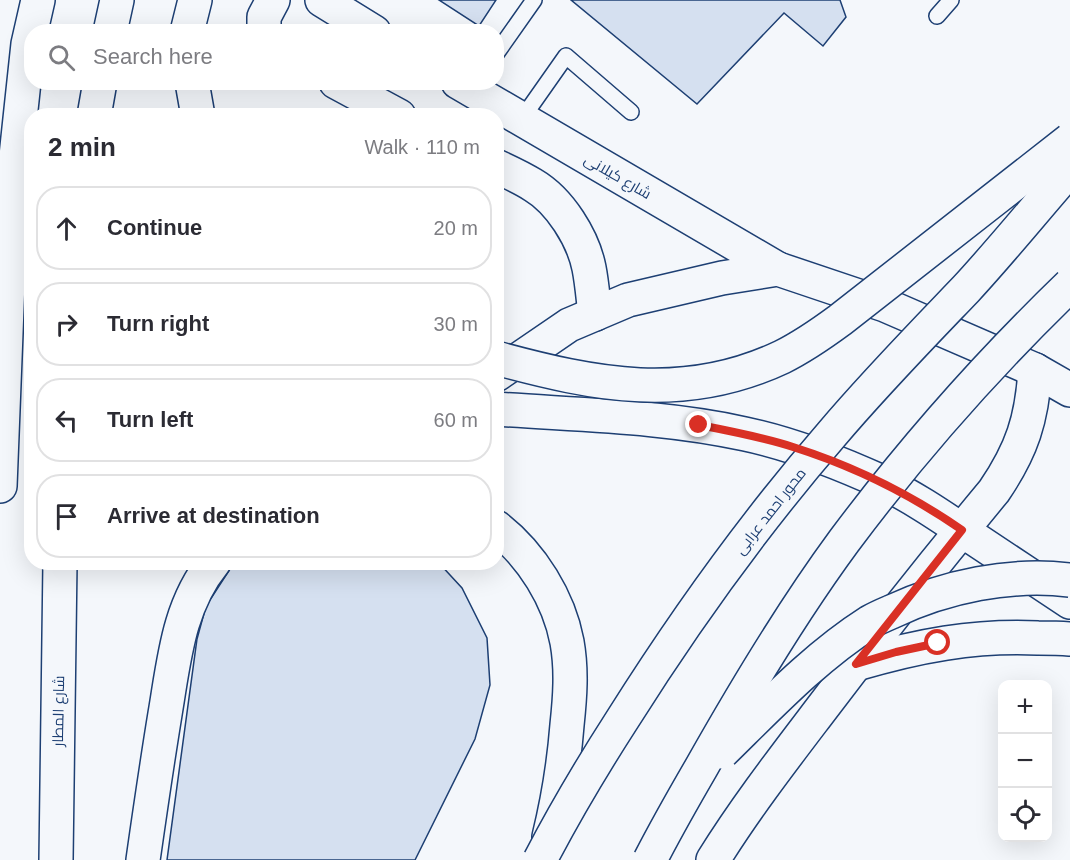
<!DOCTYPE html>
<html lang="en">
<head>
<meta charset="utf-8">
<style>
  :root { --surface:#fff; --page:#f7f7f7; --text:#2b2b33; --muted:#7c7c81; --line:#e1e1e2 }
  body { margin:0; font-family:Helvetica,Cairo,sans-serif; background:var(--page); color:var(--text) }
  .controls { position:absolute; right:18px; bottom:18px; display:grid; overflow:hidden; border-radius:12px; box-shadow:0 6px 24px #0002 }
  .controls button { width:54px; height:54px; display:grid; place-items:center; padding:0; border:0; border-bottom:2px solid var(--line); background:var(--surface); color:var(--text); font:30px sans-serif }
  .stop { position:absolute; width:18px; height:18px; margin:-14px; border:4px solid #d93025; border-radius:50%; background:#fff }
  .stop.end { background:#d93025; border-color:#fff; box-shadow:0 2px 6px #0008 }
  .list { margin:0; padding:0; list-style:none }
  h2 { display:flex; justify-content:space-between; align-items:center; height:78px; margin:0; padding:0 24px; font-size:26px }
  h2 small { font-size:20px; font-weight:400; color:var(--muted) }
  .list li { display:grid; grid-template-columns:39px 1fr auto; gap:18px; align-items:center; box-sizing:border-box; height:84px; margin:0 12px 12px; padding:0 12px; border:2px solid var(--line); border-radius:24px }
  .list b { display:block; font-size:22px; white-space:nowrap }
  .list em { font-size:20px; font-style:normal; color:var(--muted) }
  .icon { flex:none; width:33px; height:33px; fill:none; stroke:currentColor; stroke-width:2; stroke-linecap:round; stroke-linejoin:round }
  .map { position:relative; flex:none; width:1070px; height:860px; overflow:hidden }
  .search { position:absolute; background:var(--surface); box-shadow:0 6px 24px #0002; left:24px; top:24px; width:480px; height:66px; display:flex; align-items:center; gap:15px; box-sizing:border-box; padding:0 21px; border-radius:24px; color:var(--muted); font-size:22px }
  .panel { position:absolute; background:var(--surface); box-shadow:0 6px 24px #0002; left:24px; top:108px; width:480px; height:462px; border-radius:24px }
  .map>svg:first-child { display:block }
  .building { fill:#d5e0f0; stroke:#1d3f73; stroke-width:1.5 }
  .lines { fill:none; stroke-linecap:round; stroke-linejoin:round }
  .service-casing { stroke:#1d3f73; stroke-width:18 }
  .tertiary-casing { stroke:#1d3f73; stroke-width:36 }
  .motorway-casing { stroke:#1d3f73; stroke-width:36 }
  .service { stroke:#f4f7fb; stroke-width:15 }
  .tertiary { stroke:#f4f7fb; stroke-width:33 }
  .motorway { stroke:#f4f7fb; stroke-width:33 }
  .motorway-bridge-casing { stroke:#1d3f73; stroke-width:36; stroke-linecap:butt }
  .motorway-bridge { stroke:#f4f7fb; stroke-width:33 }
  .route { stroke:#d93025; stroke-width:8 }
  .labels { text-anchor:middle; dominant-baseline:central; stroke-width:4.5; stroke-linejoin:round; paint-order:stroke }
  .street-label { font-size:15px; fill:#1d3f73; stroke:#f4f7fb }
</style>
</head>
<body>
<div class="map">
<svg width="1070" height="860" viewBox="0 0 1070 860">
  <rect width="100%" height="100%" fill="#f4f7fb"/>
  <g class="building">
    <polygon points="439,0 496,0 479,26"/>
    <polygon points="571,0 840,0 846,17 823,46 784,13 697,104"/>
    <polygon points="239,562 438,562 462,588 487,638 490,685 475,739 415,860 167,860 197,639 206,606 230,569"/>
  </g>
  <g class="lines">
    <defs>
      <g id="service">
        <polyline points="937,16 951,0"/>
        <polyline points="496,54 534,0"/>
        <polyline points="521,120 566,56 631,112"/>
      </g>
      <g id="tertiary">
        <polyline points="322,0 374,32"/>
        <polyline points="110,32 117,0"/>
        <polyline points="264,32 264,17 273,0"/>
        <polyline points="336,82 399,116"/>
        <polyline points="458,82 778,269"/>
        <polyline points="94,116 100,82"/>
        <path d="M496,166C509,172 522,178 533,185C560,201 583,238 589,268C592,283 593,298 595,314"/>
        <polyline points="496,375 569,325 628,300 722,278 778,269 885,305 1035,370 1070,390"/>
        <path d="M496,409C579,415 664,416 745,434C793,444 838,462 882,482C915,498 945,519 975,539C1007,560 1038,581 1070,602"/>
        <polyline points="0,486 9,256 14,175 28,44 38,0"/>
        <path d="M856,664C917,646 973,635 1038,638C1048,638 1059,638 1070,639"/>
        <polyline points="56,860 60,562"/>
        <path d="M713,860C746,807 784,758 822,708C878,634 935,562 994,491C1022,450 1032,419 1035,370"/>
      </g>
      <g id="motorway">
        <polyline points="187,32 195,0"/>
        <polyline points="192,82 198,116"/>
        <path d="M496,527C532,555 559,599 567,642C572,670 570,697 567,725C564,763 558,800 549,837"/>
        <path d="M143,860C150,811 157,763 165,714C174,661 178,606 214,562"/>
      </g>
    </defs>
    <use href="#service" class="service-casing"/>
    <use href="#tertiary" class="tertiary-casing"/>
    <use href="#motorway" class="motorway-casing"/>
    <use href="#service" class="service"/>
    <use href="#tertiary" class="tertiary"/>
    <use href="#motorway" class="motorway"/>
    <defs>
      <g id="motorway-bridge">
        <path d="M496,358C595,385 685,403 782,357C802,347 821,334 840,320L1070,140"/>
        <path d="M722,752C769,706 815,657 870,622C877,618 884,615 891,612C946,586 1010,573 1070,580"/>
        <path d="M540,860C565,812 593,765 622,720C685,620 754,524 831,435C874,384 920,337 966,289C1002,250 1035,209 1070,169"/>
        <path d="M650,860C666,829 683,799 701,768C745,690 791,613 844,541C912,450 988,364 1070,285"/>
      </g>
    </defs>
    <use href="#motorway-bridge" class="motorway-bridge-casing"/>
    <use href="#motorway-bridge" class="motorway-bridge"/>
  </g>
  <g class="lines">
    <path class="route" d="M699,425C730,431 762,437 793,447C853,466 910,494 962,530L856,664L896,652L938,643"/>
  </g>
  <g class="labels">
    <g class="street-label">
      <text transform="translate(618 176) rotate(30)">شارع كيلانى</text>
      <text transform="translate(770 511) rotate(-52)">محور احمد عرابى</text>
      <text transform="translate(58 711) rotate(-89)">شارع المطار</text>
    </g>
  </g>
</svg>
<div class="controls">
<button>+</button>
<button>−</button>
<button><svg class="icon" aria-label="locate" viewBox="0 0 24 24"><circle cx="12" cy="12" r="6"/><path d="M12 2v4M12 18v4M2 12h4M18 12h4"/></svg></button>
</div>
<div class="stop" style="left:938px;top:643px"></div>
<div class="stop end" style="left:699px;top:425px"></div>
<div class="search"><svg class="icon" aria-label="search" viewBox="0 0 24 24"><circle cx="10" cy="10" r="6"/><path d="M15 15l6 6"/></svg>Search here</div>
<section class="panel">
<h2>2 min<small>Walk · 110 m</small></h2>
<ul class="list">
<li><svg class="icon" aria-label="ahead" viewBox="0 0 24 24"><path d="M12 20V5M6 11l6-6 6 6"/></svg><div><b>Continue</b></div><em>20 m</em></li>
<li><svg class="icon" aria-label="right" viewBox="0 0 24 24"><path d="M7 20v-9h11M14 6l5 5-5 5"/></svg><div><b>Turn right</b></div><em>30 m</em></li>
<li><svg class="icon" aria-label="left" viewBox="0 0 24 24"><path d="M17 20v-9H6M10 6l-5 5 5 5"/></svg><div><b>Turn left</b></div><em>60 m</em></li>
<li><svg class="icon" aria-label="arrive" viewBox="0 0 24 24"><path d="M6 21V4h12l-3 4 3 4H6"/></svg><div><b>Arrive at destination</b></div></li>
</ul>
</section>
</div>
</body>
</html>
